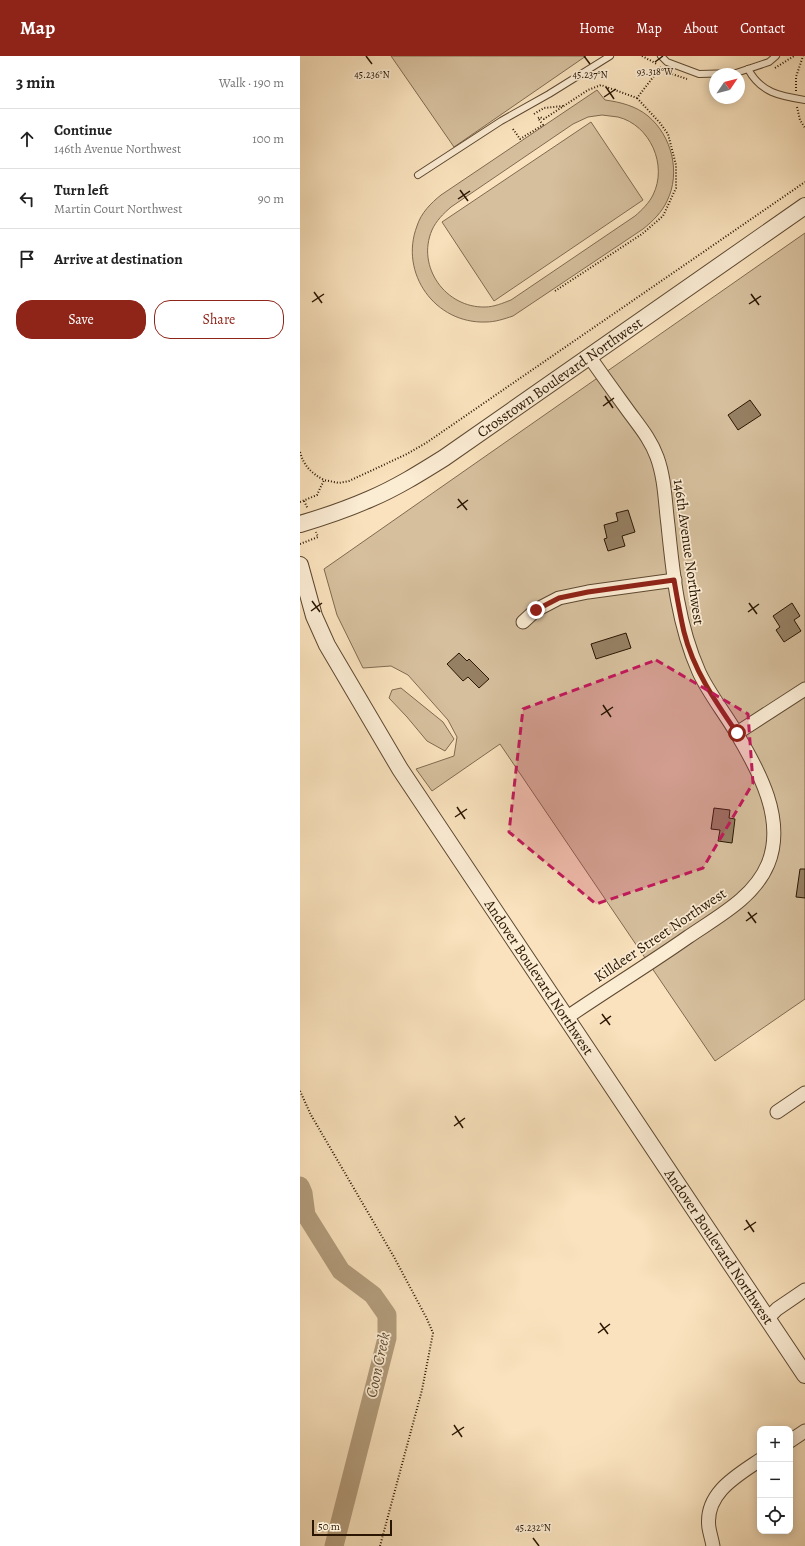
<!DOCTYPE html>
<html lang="en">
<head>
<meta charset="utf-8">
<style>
  :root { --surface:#fff; --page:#f2f2f2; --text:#222; --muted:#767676; --line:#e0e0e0; --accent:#8f2418 }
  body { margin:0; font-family:Alegreya,serif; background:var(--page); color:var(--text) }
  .controls { position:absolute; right:12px; bottom:12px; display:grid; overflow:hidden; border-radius:8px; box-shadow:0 2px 10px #0003 }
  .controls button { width:36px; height:36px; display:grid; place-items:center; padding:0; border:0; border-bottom:1px solid var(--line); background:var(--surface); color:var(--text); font:20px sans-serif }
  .compass { position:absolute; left:409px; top:12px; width:36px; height:36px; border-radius:50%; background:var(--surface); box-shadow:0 2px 10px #0003; rotate:55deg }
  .scale { position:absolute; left:12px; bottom:10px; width:80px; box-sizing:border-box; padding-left:4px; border:2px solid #2a1602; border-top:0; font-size:11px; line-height:14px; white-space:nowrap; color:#2a1602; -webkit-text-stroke:3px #fbecd4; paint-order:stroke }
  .stop { position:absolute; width:12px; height:12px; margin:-9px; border:3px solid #8f2418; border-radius:50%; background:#fff }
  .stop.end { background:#8f2418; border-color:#fff; box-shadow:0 1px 4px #0008 }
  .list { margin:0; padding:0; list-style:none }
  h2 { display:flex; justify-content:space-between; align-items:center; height:52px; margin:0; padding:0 16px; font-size:17px }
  h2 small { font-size:13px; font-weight:400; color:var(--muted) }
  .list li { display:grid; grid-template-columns:26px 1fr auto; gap:12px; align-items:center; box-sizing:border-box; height:60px; padding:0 16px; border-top:1px solid var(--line) }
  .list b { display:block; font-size:15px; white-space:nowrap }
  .list p { margin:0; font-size:13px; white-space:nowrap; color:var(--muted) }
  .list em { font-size:13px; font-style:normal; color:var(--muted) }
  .actions { display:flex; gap:8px; padding:12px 16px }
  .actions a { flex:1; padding:9px 0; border:1px solid var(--accent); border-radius:16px; text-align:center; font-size:14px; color:var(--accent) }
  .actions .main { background:var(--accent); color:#fff }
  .icon { flex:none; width:22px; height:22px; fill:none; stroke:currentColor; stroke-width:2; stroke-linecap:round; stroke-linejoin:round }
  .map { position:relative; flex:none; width:505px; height:1490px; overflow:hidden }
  header { display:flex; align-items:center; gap:24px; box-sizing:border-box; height:56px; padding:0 20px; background:var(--accent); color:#fff }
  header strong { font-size:19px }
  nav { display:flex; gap:22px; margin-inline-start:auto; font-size:14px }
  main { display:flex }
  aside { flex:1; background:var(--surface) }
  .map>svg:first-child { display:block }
  .green { fill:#d6bf9d; stroke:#806a50; fill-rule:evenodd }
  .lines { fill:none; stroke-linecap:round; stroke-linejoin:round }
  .river { stroke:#b39d7d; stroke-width:19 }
  .building { fill:#968063; stroke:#2a1602 }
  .service-casing { stroke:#5e4931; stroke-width:8 }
  .minor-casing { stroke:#5e4931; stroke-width:15 }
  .tertiary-casing { stroke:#5e4931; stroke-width:18 }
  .path { stroke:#2a1602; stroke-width:2; stroke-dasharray:1 2; stroke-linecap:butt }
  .service { stroke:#fbecd4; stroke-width:6 }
  .minor { stroke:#fbecd4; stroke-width:13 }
  .tertiary { stroke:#fbecd4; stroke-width:16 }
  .route { stroke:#8f2418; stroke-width:5 }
  .marked { fill:#c2185b; fill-opacity:0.2; stroke:#c2185b; stroke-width:3; stroke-dasharray:8 5; stroke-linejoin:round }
  .ticks { fill:none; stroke:#2a1602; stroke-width:1.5 }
  .labels { text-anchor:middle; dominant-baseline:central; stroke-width:3.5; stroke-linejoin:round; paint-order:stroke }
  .street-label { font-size:15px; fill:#2a1602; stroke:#fbecd4 }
  .water-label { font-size:16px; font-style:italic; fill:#614c33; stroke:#fbecd4 }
  .ticks-label { font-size:10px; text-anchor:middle; fill:#2a1602; stroke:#fbecd4; stroke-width:3.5; stroke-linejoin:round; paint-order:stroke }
</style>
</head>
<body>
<header>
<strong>Map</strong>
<nav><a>Home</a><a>Map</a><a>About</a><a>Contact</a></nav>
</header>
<main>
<aside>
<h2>3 min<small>Walk · 190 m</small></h2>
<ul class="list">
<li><svg class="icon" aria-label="ahead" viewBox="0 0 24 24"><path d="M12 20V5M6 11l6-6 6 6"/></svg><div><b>Continue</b><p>146th Avenue Northwest</p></div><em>100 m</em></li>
<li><svg class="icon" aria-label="left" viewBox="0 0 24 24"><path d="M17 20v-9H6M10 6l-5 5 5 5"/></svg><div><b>Turn left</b><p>Martin Court Northwest</p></div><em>90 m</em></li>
<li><svg class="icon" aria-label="arrive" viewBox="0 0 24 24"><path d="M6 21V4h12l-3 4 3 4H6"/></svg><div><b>Arrive at destination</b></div></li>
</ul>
<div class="actions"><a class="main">Save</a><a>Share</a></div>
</aside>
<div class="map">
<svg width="505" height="1490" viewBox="0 0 505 1490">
  <rect width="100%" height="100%" fill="#f9e2bd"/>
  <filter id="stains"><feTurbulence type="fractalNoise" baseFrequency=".005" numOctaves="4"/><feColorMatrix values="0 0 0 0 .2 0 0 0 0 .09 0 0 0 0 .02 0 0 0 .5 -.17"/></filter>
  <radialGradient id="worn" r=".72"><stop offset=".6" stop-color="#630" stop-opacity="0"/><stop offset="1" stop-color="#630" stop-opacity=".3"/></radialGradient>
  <g class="green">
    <polygon points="91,0 286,0 154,91"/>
    <path d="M297,34L305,44C320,46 336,50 348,60C372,80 381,117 367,145C362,156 353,165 343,173L213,260C204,263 195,266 186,266C135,268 99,217 117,170C121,157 131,147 141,139ZM302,59C307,60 313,60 318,61C350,69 368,109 353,139C349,147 342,154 335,160L211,244C203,247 194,251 185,251C146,252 116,211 132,174C136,165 143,158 151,151L273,68L288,61Z"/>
    <polygon points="291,66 343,144 194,245 142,166"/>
    <polygon points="505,177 505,943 415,1005 200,688 132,735 116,713 154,700 157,681 148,664 108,619 91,610 63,612 37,559 24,513"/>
    <polygon points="101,632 143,666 154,683 145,695 127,685 107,661 89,642 92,634"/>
  </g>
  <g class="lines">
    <polyline class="river" points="0,1130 3,1137 6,1159 41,1215 73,1239 87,1259 87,1282 34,1490"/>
  </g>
  <g class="building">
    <polygon points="450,344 461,359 438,374 428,359"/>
    <polygon points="328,454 335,476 322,480 325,490 308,495 304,483 307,482 304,469 318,465 316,457"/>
    <polygon points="492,547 500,560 494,564 501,575 484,586 476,574 480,571 473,560"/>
    <polygon points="326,577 331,592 296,603 291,588"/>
    <polygon points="159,597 167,605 169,603 189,623 179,632 168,621 163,625 147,608"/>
    <polygon points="414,752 430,754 429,762 435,763 432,787 418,785 420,774 411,773"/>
    <polygon points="500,813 505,813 505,842 496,841"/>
  </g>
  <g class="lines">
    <defs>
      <g id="service">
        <polyline points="361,0 367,6 399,18 436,17 469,6 476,0"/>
        <path d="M448,13C461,37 480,40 505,44"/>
        <polyline points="118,119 201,65 249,38 310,0"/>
      </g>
      <g id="minor">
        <polyline points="223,566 236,554 259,542 288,536 375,524"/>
        <polyline points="437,677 505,633"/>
        <path d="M266,962C307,934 348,909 388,881C417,861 454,842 468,808C486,764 459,715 437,678C425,657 409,638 399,616C378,569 373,519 368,469C365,446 365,423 357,401C351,384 340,371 329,356C316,338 302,319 289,300"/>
        <polyline points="477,1056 505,1037"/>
        <polyline points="468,1262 477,1253 505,1234"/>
        <polyline points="490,1385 505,1375"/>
        <path d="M413,1490C412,1484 410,1478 409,1472C404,1438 436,1420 460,1404"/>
      </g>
      <g id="tertiary">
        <path id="s1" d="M0,468C24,461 47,453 70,443C96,432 120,417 144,402L505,150"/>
        <path id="s2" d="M0,509L14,560L27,589L100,713L505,1319"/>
      </g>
    </defs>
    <use href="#service" class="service-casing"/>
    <use href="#minor" class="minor-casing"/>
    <use href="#tertiary" class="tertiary-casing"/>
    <g class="path">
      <polyline points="342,0 357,8"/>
      <polyline points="475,12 494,0"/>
      <polyline points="372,18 387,23"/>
      <polyline points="496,35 496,21 503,0"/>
      <polyline points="497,51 500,64 505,72"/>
      <polyline points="234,58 244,52 263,50"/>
      <polyline points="238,62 240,61 244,63 288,34 301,29 337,42 361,11"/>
      <polyline points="213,73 220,83 243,69 238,62"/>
      <polyline points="255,235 342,178 363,160 376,132 376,109 368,78 360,67 337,42"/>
      <path d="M0,396C4,410 11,417 24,424"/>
      <polyline points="4,445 8,453"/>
      <polyline points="0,446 17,439 24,424 39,427 49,425 107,398 126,387 505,126"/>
      <polyline points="0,488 18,481 16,476"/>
      <polyline points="0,1035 11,1059 94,1201 127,1263 133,1277 122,1334 80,1490"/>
    </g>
    <use href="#service" class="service"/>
    <use href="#minor" class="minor"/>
    <use href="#tertiary" class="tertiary"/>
  </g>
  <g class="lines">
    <path class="route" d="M236,554L259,542L288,536L374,524C377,541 380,559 384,576C393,613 415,645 437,677"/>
  </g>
  <path class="marked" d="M356,604L448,658L453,727L403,812L296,848L209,776L223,653Z"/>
  <path class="ticks" d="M66,0L72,8M284,0L290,8M355,6L363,0M306,31L314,43M304,41L316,33M160,134L168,145M158,143L170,135M14,236L22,247M451,238L459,249M12,246L24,238M449,248L461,240M305,340L313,352M303,350L314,342M158,443L167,454M157,452L168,444M12,545L20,556M449,547L457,558M11,555L22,547M448,556L459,548M303,649L311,661M301,659L313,651M157,751L165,763M155,761L167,753M448,856L456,867M446,865L457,857M302,958L310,969M300,968L311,960M155,1060L163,1072M154,1070L165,1062M446,1164L454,1176M444,1174L456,1166M300,1267L308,1278M298,1277L310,1268M154,1369L162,1381M152,1379L164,1371M233,1482L239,1490"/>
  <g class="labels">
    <g class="street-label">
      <text stroke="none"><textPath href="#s1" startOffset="300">Crosstown Boulevard Northwest</textPath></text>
      <text transform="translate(389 496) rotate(82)">146th Avenue Northwest</text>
      <text transform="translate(360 879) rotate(-34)">Killdeer Street Northwest</text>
      <text stroke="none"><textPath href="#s2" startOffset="479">Andover Boulevard Northwest</textPath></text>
      <text stroke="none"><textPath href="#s2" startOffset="803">Andover Boulevard Northwest</textPath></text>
    </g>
    <g class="water-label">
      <text transform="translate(78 1309) rotate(-78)">Coon Creek</text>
    </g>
  </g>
  <g class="ticks-label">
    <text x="355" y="19">93.318°W</text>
    <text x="72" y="22">45.236°N</text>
    <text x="290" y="22">45.237°N</text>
    <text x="233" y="1475">45.232°N</text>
  </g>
  <rect width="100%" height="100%" filter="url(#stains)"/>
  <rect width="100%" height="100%" fill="url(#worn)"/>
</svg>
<div class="controls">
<button>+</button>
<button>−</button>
<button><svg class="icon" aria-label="locate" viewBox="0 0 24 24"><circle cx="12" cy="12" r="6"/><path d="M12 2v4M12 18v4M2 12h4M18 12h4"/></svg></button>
</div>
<svg class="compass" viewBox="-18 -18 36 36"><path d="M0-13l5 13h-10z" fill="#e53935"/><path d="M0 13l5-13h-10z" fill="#767676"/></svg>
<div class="scale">50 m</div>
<div class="stop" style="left:437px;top:677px"></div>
<div class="stop end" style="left:236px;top:554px"></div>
</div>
</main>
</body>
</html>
